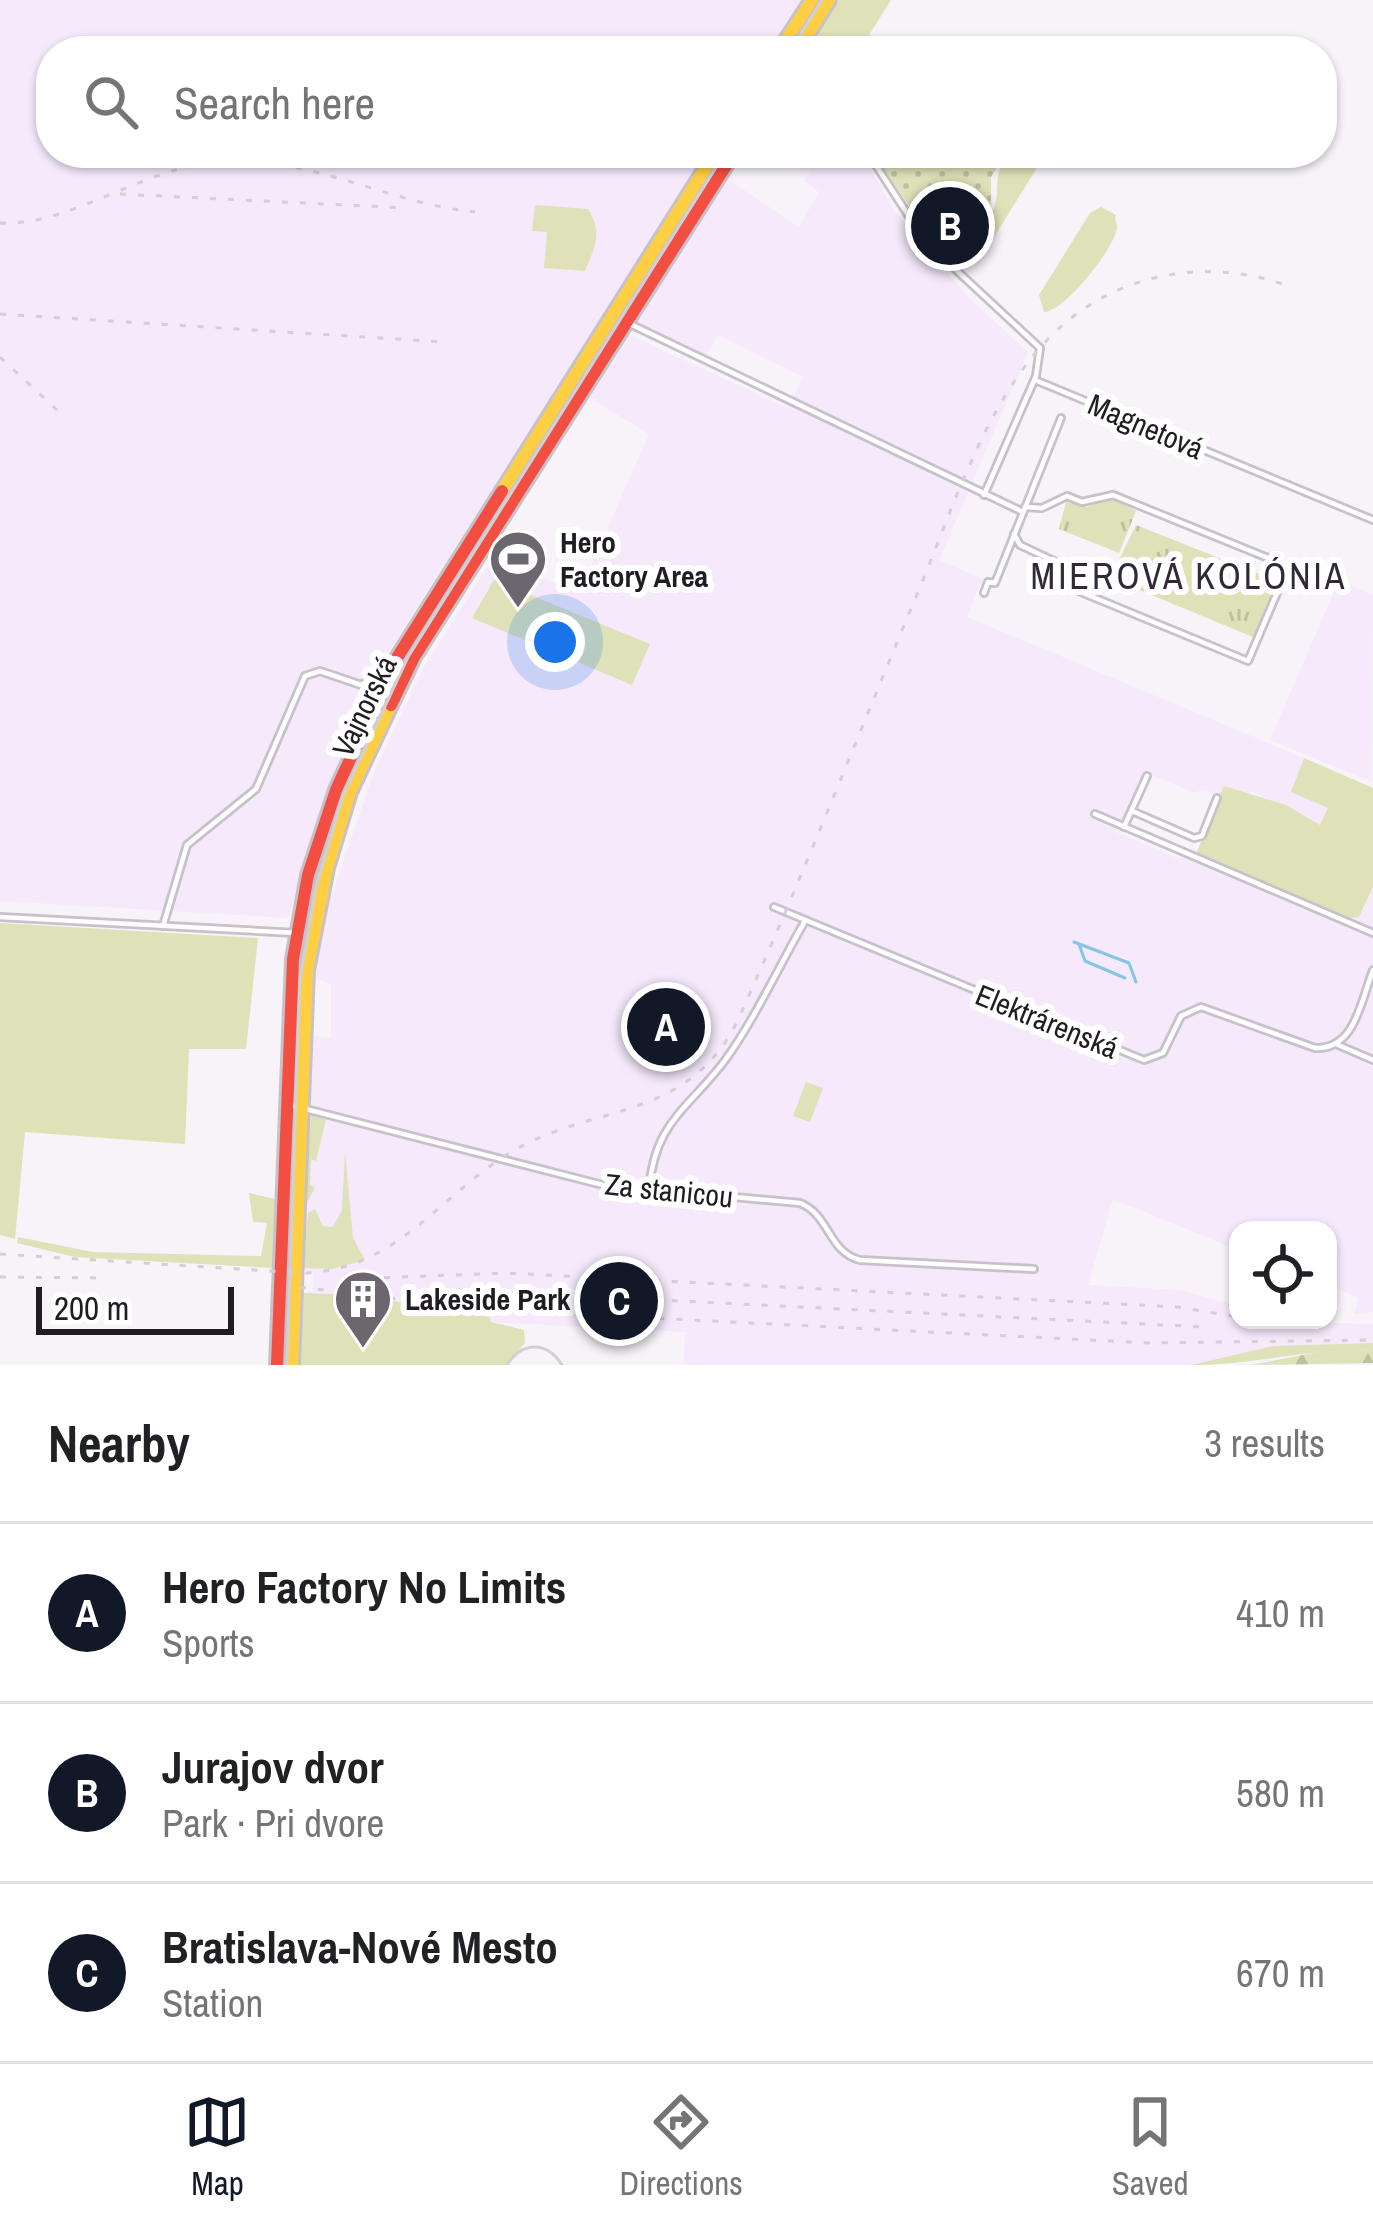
<!DOCTYPE html>
<html lang="en">
<head>
<meta charset="utf-8">
<style>
  :root { --surface:#fff; --page:#f2f2f2; --text:#202124; --muted:#757577; --line:#e0e0e0; --accent:#111827 }
  body { margin:0; font-family:"Archivo Narrow",sans-serif; background:var(--page); color:var(--text) }
  .controls { position:absolute; right:36px; bottom:36px; display:grid; overflow:hidden; border-radius:24px; box-shadow:0 3px 9px #0004 }
  .controls button { width:108px; height:108px; display:grid; place-items:center; padding:0; border:0; border-bottom:3px solid var(--line); background:var(--surface); color:var(--text); font:60px sans-serif }
  .scale { position:absolute; left:36px; bottom:30px; width:198px; box-sizing:border-box; padding-left:12px; border:6px solid #211c23; border-top:0; font-size:33px; line-height:42px; white-space:nowrap; color:#211c23; -webkit-text-stroke:9px #fff; paint-order:stroke }
  .you { position:absolute; left:555px; top:642px; width:42px; height:42px; margin:-30px; border:9px solid #fff; border-radius:50%; background:#1a73e8; box-shadow:0 0 0 18px #1a73e833 }
  .badge { display:grid; place-items:center; width:78px; height:78px; border-radius:50%; background:var(--accent); color:#fff; font-size:39px; font-weight:700 }
  .pin { position:absolute; translate:-50% -50%; border:6px solid #fff; box-shadow:0 3px 12px #0006 }
  .list { margin:0; padding:0; list-style:none }
  h2 { display:flex; justify-content:space-between; align-items:center; height:156px; margin:0; padding:0 48px; font-size:51px }
  h2 small { font-size:39px; font-weight:400; color:var(--muted) }
  .list li { display:grid; grid-template-columns:78px 1fr auto; gap:36px; align-items:center; box-sizing:border-box; height:180px; padding:0 48px; border-top:3px solid var(--line) }
  .list b { display:block; font-size:45px; white-space:nowrap }
  .list p { margin:0; font-size:39px; white-space:nowrap; color:var(--muted) }
  .list em { font-size:39px; font-style:normal; color:var(--muted) }
  .icon { flex:none; width:66px; height:66px; fill:none; stroke:currentColor; stroke-width:2; stroke-linecap:round; stroke-linejoin:round }
  .map { position:relative; flex:none; width:1373px; height:1365px; overflow:hidden }
  .search { position:absolute; background:var(--surface); box-shadow:0 3px 9px #0004; left:36px; right:36px; top:36px; height:132px; display:flex; align-items:center; gap:30px; box-sizing:border-box; padding:0 42px; border-radius:48px; color:var(--muted); font-size:45px }
  .sheet { height:696px; background:var(--surface) }
  nav { display:flex; justify-content:space-around; align-items:center; box-sizing:border-box; height:168px; border-top:3px solid var(--line); background:var(--surface); font-size:33px; color:var(--muted) }
  nav a { display:grid; justify-items:center; gap:6px }
  nav .on { color:var(--accent) }
  .map>svg:first-child { display:block }
  .built { fill:#f5e9fb }
  .grass { fill:#dfe1b9 }
  .forest { fill:url(#forest-firs) }
  .park { fill:url(#park-tufts) }
  .garden { fill:url(#garden-dots) }
  .lines { fill:none; stroke-linecap:round; stroke-linejoin:round }
  .stream { stroke:#85c5e6; stroke-width:3 }
  .street-casing { stroke:#c7c2c9; stroke-width:10 }
  .slow-casing { stroke:#c7c2c9; stroke-width:18 }
  .jam-casing { stroke:#c7c2c9; stroke-width:18 }
  .street { stroke:#fefdfe; stroke-width:4.5 }
  .slow { stroke:#ffcf43; stroke-width:12 }
  .jam { stroke:#f24e42; stroke-width:12 }
  .tram { stroke:#d2d0d2; stroke-width:3 }
  .rail { stroke:#d2d0d2; stroke-width:3; stroke-dasharray:6 12; stroke-linecap:butt }
  .labels { text-anchor:middle; dominant-baseline:central; stroke-width:12; stroke-linejoin:round; paint-order:stroke }
  .street-label { font-size:30px; fill:#211c23; stroke:#fff }
  .poi-label { font-size:30px; font-weight:bold; fill:#211c23; stroke:#fff; text-anchor:start }
  .quarter-label { font-size:36px; letter-spacing:3px; fill:#322837; stroke:#fff }
</style>
</head>
<body>
<div class="map">
<svg width="1373" height="1365" viewBox="0 0 1373 1365">
  <defs>
    <pattern id="forest-firs" width="22" height="20" patternUnits="userSpaceOnUse" patternTransform="scale(3)"><rect width="22" height="20" fill="#dfe1b9"/><path d="M5 1l3.5 6h-7zM16 11l3.5 6h-7z" fill="#bfc09f"/></pattern>
    <pattern id="park-tufts" width="24" height="20" patternUnits="userSpaceOnUse" patternTransform="scale(3)"><rect width="24" height="20" fill="#dfe1b9"/><path d="M3 7l-1-3M5 7V3M7 7l1-3M15 17l-1-3M17 17v-4M19 17l1-3" fill="none" stroke="#bfc09f"/></pattern>
    <pattern id="garden-dots" width="8" height="8" patternUnits="userSpaceOnUse" patternTransform="scale(3)"><rect width="8" height="8" fill="#dfe1b9"/><path d="M2 2h.1M6 6h.1" fill="none" stroke="#bfc09f" stroke-width="1.8" stroke-linecap="round"/></pattern>
  </defs>
  <rect width="100%" height="100%" fill="#f7f3f9"/>
  <g class="built">
    <polygon points="0,0 801,0 770,51 51,51 51,153 706,153 385,657 339,767 288,918 0,901"/>
    <polygon points="770,153 862,153 893,209 972,301 1028,352 939,560 982,579 967,617 1304,758 1291,792 1329,808 1321,826 1251,791 1245,795 1224,786 1219,796 1203,789 1194,793 1145,772 1116,832 1179,859 1196,854 1349,918 1362,913 1373,887 1373,1312 1354,1314 1359,1298 1328,1285 1328,1230 1238,1230 1238,1250 1113,1199 1088,1285 1179,1290 1238,1306 1238,1320 1373,1324 1373,1343 1273,1346 1191,1365 684,1365 685,1332 490,1322 490,1317 358,1295 302,1293 313,1291 314,1272 300,1269 311,1035 331,1038 331,984 314,978 318,935 374,772 424,667 493,558 579,593 649,434 590,398 630,335 788,408 803,377 718,335 707,355 636,321 726,178 799,227 819,192 804,181 810,170 795,169"/>
    <polygon points="1339,580 1373,595 1372,782 1270,740"/>
  </g>
  <g class="grass">
    <polygon points="839,0 891,0 859,51 807,51"/>
    <path d="M1018,154L1037,168L982,256L972,258L968,248C976,235 991,219 995,205C1001,184 990,163 1018,154Z"/>
    <path d="M535,205L588,209C603,232 595,247 585,271L544,268L547,232L532,231Z"/>
    <path d="M1101,207L1116,215C1114,219 1117,223 1117,228C1114,249 1064,312 1044,312L1039,295L1090,213Z"/>
    <polygon points="494,580 650,644 632,685 472,618"/>
    <polygon points="1304,758 1373,788 1373,887 1359,917 1349,918 1196,854 1224,786 1286,805 1320,825 1328,808 1291,792"/>
    <polygon points="0,923 258,938 246,1049 189,1049 185,1144 25,1132 15,1239 0,1235"/>
    <polygon points="806,1082 823,1088 810,1122 793,1116"/>
    <polygon points="311,1114 326,1119 316,1161 311,1159 310,1184 315,1188 305,1206"/>
    <polygon points="345,1151 353,1238 365,1260 332,1269 302,1268 308,1213 315,1209 323,1226 333,1227 342,1210"/>
    <polygon points="249,1193 275,1199 273,1268 75,1257 17,1243 18,1237 93,1252 261,1256 267,1223 253,1222"/>
    <polygon points="302,1293 358,1295 490,1317 491,1322 524,1330 525,1343 505,1365 301,1365"/>
    <path d="M1373,1343V1350C1313,1348 1253,1365 1191,1365L1273,1346Z"/>
  </g>
  <polygon class="forest" points="1334,1349 1373,1350 1373,1363 1251,1365"/>
  <g class="park">
    <polygon points="1112,498 1136,511 1119,553 1059,529 1066,502 1087,507"/>
    <polygon points="1136,525 1282,583 1258,639 1110,578"/>
  </g>
  <polygon class="garden" points="885,160 1001,161 991,177 991,207 957,261 936,245 881,165"/>
  <g class="lines">
    <g class="stream">
      <polyline points="1074,942 1129,963 1136,982"/>
      <polyline points="1079,944 1085,961 1125,978"/>
    </g>
    <defs>
      <g id="street">
        <polyline points="868,153 925,241 1040,348 1036,376 984,495"/>
        <polyline points="628,323 1023,512"/>
        <polyline points="1035,380 1373,520"/>
        <polyline points="1014,534 1020,545 1054,561 1071,588 1248,661 1286,572 1278,562 1113,495 1082,502 1067,496 1042,508 1025,507"/>
        <polyline points="984,593 988,582 995,583 1061,418"/>
        <polyline points="1132,811 1194,838 1202,836 1217,798"/>
        <polyline points="1095,814 1373,933"/>
        <polyline points="1124,827 1147,776"/>
        <path d="M774,907L1144,1060L1163,1053L1181,1016L1201,1007L1315,1048C1355,1050 1361,1001 1373,970"/>
        <polyline points="0,917 297,933"/>
        <polyline points="163,926 187,845 256,789 305,676 320,671 361,685 388,668"/>
        <polyline points="1338,1045 1373,1060"/>
        <path d="M286,1104L603,1185L800,1203C830,1215 828,1252 860,1260L1034,1269"/>
        <path d="M649,1191C654,1121 689,1109 726,1059C756,1017 779,966 805,921"/>
      </g>
      <g id="slow">
        <polyline points="779,51 812,0"/>
        <polyline points="797,51 829,0"/>
        <polyline points="502,491 715,153"/>
        <polyline points="292,1365 307,970 327,868 350,792 391,705"/>
      </g>
      <g id="jam">
        <polyline points="391,705 414,657 734,153"/>
        <polyline points="277,1365 293,959 308,875 336,790 395,661 502,491"/>
      </g>
    </defs>
    <use href="#street" class="street-casing"/>
    <use href="#slow" class="slow-casing"/>
    <use href="#jam" class="jam-casing"/>
    <use href="#street" class="street"/>
    <use href="#slow" class="slow"/>
    <use href="#jam" class="jam"/>
    <g class="tram">
      <polyline points="790,51 822,0"/>
      <polyline points="287,1365 300,980 316,887 343,796 408,657 725,153"/>
      <path d="M507,1365C522,1341 547,1341 562,1365"/>
    </g>
    <g class="rail">
      <polyline points="120,194 407,208"/>
      <path d="M0,223C70,227 143,166 222,162C312,156 387,203 475,212"/>
      <polyline points="0,314 443,342"/>
      <polyline points="0,357 57,410"/>
      <path d="M0,1254L303,1273C397,1271 440,1194 513,1151C595,1103 686,1122 737,1022C801,881 858,735 918,592C954,506 986,400 1053,334C1116,272 1209,256 1291,287"/>
      <polyline points="0,1277 108,1278"/>
      <polyline points="348,1279 506,1273 1178,1307 1238,1317"/>
      <polyline points="300,1287 490,1310 751,1323 1149,1343 1373,1340"/>
      <polyline points="456,1290 1205,1327"/>
    </g>
  </g>
  <defs>
    <symbol id="stadium-pin" viewBox="-11 -11 22 30"><path d="M0 17L-7.5 6A9.5 9.5 0 1 1 7.5 6Z" fill="#6c676e" stroke="#fff"/><path d="M0-5a6.5 5 0 1 0 0 10a6.5 5 0 1 0 0-10ZM-3.5-1.8h7v3.6h-7Z" fill="#fff"/></symbol>
    <symbol id="building-pin" viewBox="-11 -11 22 30"><path d="M0 17L-7.5 6A9.5 9.5 0 1 1 7.5 6Z" fill="#6c676e" stroke="#fff"/><path d="M-4-6H4V6H1V3H-1V6H-4ZM-2.5-4.3h1.7v1.8h-1.7ZM.8-4.3h1.7v1.8H.8ZM-2.5-1h1.7V.8h-1.7ZM.8-1h1.7V.8H.8Z" fill="#fff"/></symbol>
  </defs>
  <g fill-rule="evenodd">
    <use href="#stadium-pin" x="485" y="526" width="66" height="90"/>
    <use href="#building-pin" x="330" y="1266" width="66" height="90"/>
  </g>
  <g class="labels">
    <g class="street-label">
      <text transform="translate(1146 426) rotate(23)">Magnetová</text>
      <text transform="translate(364 706) rotate(-64)">Vajnorská</text>
      <text transform="translate(1047 1021) rotate(22)">Elektrárenská</text>
      <text transform="translate(669 1190) rotate(6)">Za stanicou</text>
    </g>
    <g class="poi-label">
      <text x="560" y="542">Hero<tspan x="560" dy="34">Factory Area</tspan></text>
      <text x="405" y="1299">Lakeside Park</text>
    </g>
    <g class="quarter-label">
      <text x="1189" y="576">MIEROVÁ KOLÓNIA</text>
    </g>
  </g>
</svg>
<div class="controls">
<button><svg class="icon" aria-label="locate" viewBox="0 0 24 24"><circle cx="12" cy="12" r="6"/><path d="M12 2v4M12 18v4M2 12h4M18 12h4"/></svg></button>
</div>
<div class="scale">200 m</div>
<div class="you"></div>
<div class="pin badge" style="left:666px;top:1027px">A</div>
<div class="pin badge" style="left:950px;top:226px">B</div>
<div class="pin badge" style="left:619px;top:1301px">C</div>
<div class="search"><svg class="icon" aria-label="search" viewBox="0 0 24 24"><circle cx="10" cy="10" r="6"/><path d="M15 15l6 6"/></svg>Search here</div>
</div>
<section class="sheet">
<h2>Nearby<small>3 results</small></h2>
<ul class="list">
<li><span class="badge">A</span><div><b>Hero Factory No Limits</b><p>Sports</p></div><em>410 m</em></li>
<li><span class="badge">B</span><div><b>Jurajov dvor</b><p>Park · Pri dvore</p></div><em>580 m</em></li>
<li><span class="badge">C</span><div><b>Bratislava-Nové Mesto</b><p>Station</p></div><em>670 m</em></li>
</ul>
</section>
<nav>
<a class="on"><svg class="icon" aria-label="map" viewBox="0 0 24 24"><path d="M3 6l6-2 6 2 6-2v14l-6 2-6-2-6 2zM9 4v14M15 6v14"/></svg>Map</a>
<a><svg class="icon" aria-label="directions" viewBox="0 0 24 24"><path d="M12 3l9 9-9 9-9-9zM9 14v-3h6M13 9l2 2-2 2"/></svg>Directions</a>
<a><svg class="icon" aria-label="saved" viewBox="0 0 24 24"><path d="M7 4h10v16l-5-4-5 4z"/></svg>Saved</a>
</nav>
</body>
</html>
